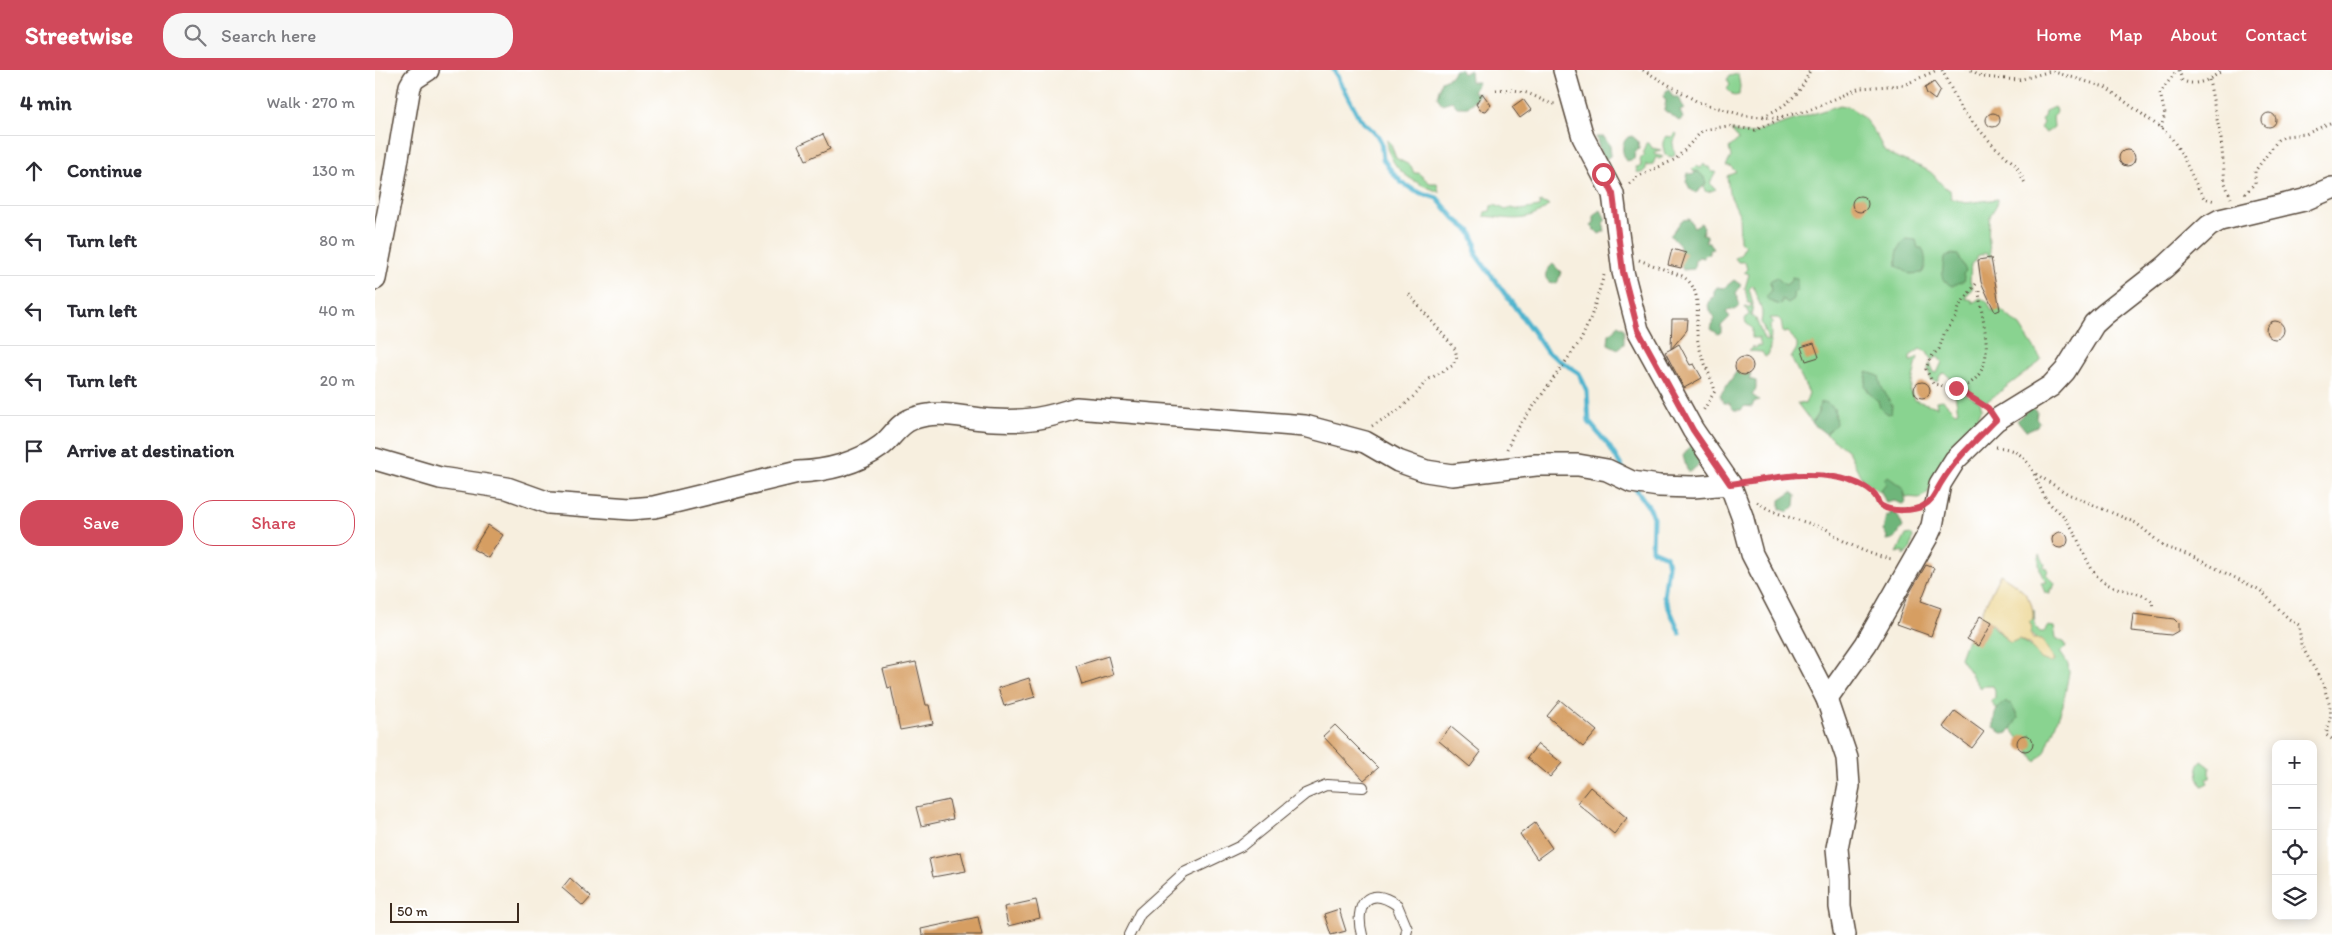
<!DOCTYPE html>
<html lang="en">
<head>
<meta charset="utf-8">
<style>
  :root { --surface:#fff; --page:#f7f7f7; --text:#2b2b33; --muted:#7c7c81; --line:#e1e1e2; --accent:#d1495b }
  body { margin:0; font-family:Itim,sans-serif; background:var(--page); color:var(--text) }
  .controls { position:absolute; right:15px; bottom:15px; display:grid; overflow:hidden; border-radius:10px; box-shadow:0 2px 12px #0003 }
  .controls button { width:45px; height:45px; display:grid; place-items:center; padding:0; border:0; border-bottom:1px solid var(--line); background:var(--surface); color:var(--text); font:25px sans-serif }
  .scale { position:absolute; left:15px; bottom:12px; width:129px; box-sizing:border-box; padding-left:5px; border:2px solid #3b2a1e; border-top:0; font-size:14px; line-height:18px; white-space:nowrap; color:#3b2a1e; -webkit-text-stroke:4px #fff; paint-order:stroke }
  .stop { position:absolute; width:15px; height:15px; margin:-11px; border:4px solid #d1495b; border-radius:50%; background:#fff }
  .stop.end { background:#d1495b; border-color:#fff; box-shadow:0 1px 5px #0008 }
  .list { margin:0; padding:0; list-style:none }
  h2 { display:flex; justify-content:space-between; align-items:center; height:65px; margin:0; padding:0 20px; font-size:21px }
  h2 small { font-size:16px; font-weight:400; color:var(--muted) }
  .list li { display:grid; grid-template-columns:32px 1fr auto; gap:15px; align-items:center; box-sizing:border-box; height:70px; padding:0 20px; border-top:1px solid var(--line) }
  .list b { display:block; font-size:19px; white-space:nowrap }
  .list em { font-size:16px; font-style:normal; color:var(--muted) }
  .actions { display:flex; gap:10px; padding:15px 20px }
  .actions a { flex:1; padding:11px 0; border:1px solid var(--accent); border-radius:20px; text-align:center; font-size:18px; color:var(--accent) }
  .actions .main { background:var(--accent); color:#fff }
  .icon { flex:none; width:28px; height:28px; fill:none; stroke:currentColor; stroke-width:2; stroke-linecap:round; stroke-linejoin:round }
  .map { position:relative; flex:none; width:1957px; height:865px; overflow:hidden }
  header { display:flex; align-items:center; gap:30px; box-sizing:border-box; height:70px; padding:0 25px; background:var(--accent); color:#fff }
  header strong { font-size:24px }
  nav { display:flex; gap:28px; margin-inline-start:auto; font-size:18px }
  .search { width:350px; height:45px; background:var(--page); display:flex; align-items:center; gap:12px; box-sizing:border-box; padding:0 18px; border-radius:20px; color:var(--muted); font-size:19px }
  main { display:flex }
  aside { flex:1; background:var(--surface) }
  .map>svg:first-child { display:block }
  .green { fill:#89d390; stroke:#627e57; fill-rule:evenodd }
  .forest { fill:#6eb57a; stroke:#54704c }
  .sand { fill:#eeda9e; stroke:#94825e }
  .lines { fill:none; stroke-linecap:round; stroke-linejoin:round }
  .stream { stroke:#4fb4ce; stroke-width:5 }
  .building { fill:#d69e62 }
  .service-casing { stroke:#57483b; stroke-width:12 }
  .minor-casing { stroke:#57483b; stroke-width:24 }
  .path { stroke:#57483b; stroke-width:3; stroke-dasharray:1 4; stroke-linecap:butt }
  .service { stroke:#fff; stroke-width:10 }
  .minor { stroke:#fff; stroke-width:21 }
  .route { stroke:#d1495b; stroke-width:6 }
</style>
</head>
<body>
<header>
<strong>Streetwise</strong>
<div class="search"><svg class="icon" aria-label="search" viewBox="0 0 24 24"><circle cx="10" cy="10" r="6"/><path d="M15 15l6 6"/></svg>Search here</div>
<nav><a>Home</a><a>Map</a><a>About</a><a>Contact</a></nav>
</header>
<main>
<aside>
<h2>4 min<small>Walk · 270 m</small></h2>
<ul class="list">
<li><svg class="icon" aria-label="ahead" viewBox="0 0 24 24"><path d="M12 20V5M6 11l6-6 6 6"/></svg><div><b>Continue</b></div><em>130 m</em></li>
<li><svg class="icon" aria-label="left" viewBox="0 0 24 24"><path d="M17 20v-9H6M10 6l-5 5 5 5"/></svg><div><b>Turn left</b></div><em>80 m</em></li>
<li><svg class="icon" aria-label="left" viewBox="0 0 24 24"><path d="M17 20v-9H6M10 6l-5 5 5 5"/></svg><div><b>Turn left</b></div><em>40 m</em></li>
<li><svg class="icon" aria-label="left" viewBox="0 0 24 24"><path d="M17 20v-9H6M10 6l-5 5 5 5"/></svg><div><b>Turn left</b></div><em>20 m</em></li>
<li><svg class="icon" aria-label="arrive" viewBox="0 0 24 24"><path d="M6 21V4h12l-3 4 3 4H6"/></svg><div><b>Arrive at destination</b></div></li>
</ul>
<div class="actions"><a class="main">Save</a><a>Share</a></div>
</aside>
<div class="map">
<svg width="1957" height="865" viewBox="0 0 1957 865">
  <rect width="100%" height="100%" fill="#fff"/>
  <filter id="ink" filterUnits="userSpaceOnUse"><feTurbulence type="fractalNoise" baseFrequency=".02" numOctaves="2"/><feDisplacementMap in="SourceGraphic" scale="10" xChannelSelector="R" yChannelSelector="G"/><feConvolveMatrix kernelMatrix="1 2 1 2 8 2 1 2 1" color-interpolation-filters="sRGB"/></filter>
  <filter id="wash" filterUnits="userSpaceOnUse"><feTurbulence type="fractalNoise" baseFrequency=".0096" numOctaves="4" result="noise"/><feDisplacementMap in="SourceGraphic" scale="20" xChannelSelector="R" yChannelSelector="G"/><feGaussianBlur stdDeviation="1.12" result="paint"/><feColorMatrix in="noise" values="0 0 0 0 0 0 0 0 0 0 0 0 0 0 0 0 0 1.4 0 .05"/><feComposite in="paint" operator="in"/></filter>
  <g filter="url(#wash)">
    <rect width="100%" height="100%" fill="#f7efdf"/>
    <g class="green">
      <polygon points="1363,4 1365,16 1364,25 1359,26 1352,19 1355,15 1352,10 1354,6"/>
      <path d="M1465,35C1487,38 1500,62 1509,80C1522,90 1537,92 1552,100C1562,105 1564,116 1575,120L1576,128L1591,133L1623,129C1623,136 1617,140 1615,147C1612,160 1614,175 1616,188L1611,183L1602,186V189L1596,194L1595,211L1598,217L1590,228L1597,230L1598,233L1605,228L1612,231L1617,241L1625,239L1645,256L1666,289L1665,292L1611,332L1581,314L1570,303L1566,304L1562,312L1556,310L1553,299L1555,293L1559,302L1562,303L1567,292L1563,287L1556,290L1552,282L1545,279L1535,286V291H1537L1543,287L1535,321L1539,330L1562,337L1561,331L1568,330L1580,342L1583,341L1580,324L1584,320L1605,332L1607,339L1596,360L1575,380L1552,424L1544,428L1531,427L1528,418L1517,411L1511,414L1507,423L1488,411L1473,381L1451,364L1461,344L1443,338V343L1437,353L1422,333L1430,334L1434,323L1416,288L1422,278V273L1413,262L1408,263L1406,251L1403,248H1395L1398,252L1395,256C1397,262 1395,278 1394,284L1390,287L1387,282L1373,281L1377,279V276L1380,279L1383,275L1386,277L1384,268H1377V258L1371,253L1370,249L1374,244L1370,237H1375L1377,234L1373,233L1370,218L1374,204L1369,202L1372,199L1370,192H1363L1360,188L1365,185L1370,176L1365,171L1364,144L1354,123L1352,106L1361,102L1355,96H1351L1356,87L1354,78L1364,69L1356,60L1363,63L1376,64ZM1378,215C1381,231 1390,237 1386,252L1394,271L1389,270L1381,249L1376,246L1378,234L1374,219Z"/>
      <polygon points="1679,37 1681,38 1682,42 1678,46 1679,57 1671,63 1665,58 1668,53 1666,49 1669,47 1670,41"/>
      <path d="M1300,63L1302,64L1298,74L1300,85L1297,87L1290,85C1288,75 1286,74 1291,66L1297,67Z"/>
      <path d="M1012,70L1015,72L1021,88L1036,96L1039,103H1043L1055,113H1062L1064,122C1038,112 1014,101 1012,70Z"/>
      <polygon points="1271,73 1274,73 1277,78 1286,80 1279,82 1279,84 1288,87 1284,89 1281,87 1278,94 1273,96 1271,94 1271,99 1267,103 1262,102 1261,97 1266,96 1265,89 1270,85 1268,82"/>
      <polygon points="1329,94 1331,97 1335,97 1337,102 1341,102 1335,113 1341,119 1333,122 1330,121 1329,117 1331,114 1322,101 1319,102 1317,100 1321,96 1326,98"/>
      <path d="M1165,132L1174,135C1153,155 1134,148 1109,146L1110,142L1115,141L1116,136L1120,135L1131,140L1136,138L1145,140L1164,137Z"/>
      <polygon points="1535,464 1538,467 1536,478 1529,486 1529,481 1522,483 1531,465"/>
      <path d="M1665,484L1670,495L1668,497L1672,498L1673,502L1671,504L1680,513L1678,519H1675V524L1670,523L1666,513L1672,512C1665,506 1662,493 1665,484Z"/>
      <path d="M1659,540L1660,556L1665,562H1669L1673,556L1679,557L1681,568L1690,573L1691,577L1685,582L1693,594L1694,602L1688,635L1670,682L1661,692L1653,680L1657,675L1655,668L1650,666L1644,669L1636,658L1643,648L1636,634H1626L1622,640L1616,631L1620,629V620L1618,616H1608L1606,619L1585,588L1592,569L1616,554L1635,573L1644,569L1674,590H1680C1670,573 1656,573 1654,552L1658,549Z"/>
      <path d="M1827,691L1835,697V708L1831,709L1833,713L1827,716C1822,708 1820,698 1827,691Z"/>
    </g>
    <g class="forest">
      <polygon points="1080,0 1086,0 1088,4 1095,0 1096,12 1103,12 1098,22 1104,23 1103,26 1093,37 1082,37 1077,31 1067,34 1062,27 1066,11 1075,7"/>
      <polygon points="1292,20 1294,20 1298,27 1304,27 1309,39 1305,41 1308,48 1304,51 1289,40 1291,31 1288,26"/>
      <path d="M1257,66L1263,71L1264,79L1260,82L1259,89L1252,91C1247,84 1245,74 1253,67Z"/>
      <polygon points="1221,67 1229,67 1235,76 1236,85 1228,92"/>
      <polygon points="1322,101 1329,107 1331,114 1321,123 1315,119 1311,111 1313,103 1317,105"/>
      <polygon points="1226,140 1231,150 1228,153 1230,161 1224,164 1216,156 1219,152 1219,145"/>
      <path d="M1314,149L1319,157L1326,153L1329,157L1327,164L1331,165L1332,168L1330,172H1334L1339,179L1335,180V184L1329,185V188L1324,187L1320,190L1319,199L1308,200C1301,186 1313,177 1295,166L1307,150Z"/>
      <path d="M1532,169L1541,170L1543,178H1547C1551,185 1552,197 1547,203L1535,204L1522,196C1521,187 1522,175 1532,169Z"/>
      <path d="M1577,184L1583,185L1591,201L1588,204L1590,210L1577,216C1564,210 1568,199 1569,188Z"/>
      <path d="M1178,194L1186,202L1182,214L1174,212C1167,206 1172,199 1178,194Z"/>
      <path d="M1401,207L1410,215L1414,213L1417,207L1422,208V220L1418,224L1419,229L1413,233L1407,229L1406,235C1401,234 1393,231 1391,227L1396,221L1395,211Z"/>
      <polygon points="1359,210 1366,215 1361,223 1365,236 1359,240 1355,239 1351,242 1355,247 1346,256 1346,262 1343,264 1336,259 1339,248 1333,236 1336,228 1339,227 1339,221 1342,217 1349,218"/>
      <polygon points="1243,255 1249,259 1249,274 1243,279 1233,274 1234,264 1240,260"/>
      <polygon points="1362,301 1366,304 1376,304 1374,309 1381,311 1381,319 1377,325 1384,330 1379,332 1377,337 1370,336 1366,340 1359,340 1354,333 1349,333 1345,325"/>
      <polygon points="1492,302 1504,306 1506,316 1517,335 1516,343 1513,344 1505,338 1503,331 1494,323 1490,315"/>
      <polygon points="1450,332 1459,338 1461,354 1451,364 1437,353 1443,343 1445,333"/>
      <polygon points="1656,337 1662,342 1661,348 1664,352 1662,356 1651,361 1642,350"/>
      <polygon points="1317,373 1323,381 1321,386 1326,391 1325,394 1315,402 1312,400 1308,386"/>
      <polygon points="1512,406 1528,418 1531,432 1527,434 1519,431 1511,433 1505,419 1511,414 1509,409"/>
      <polygon points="1417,422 1421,425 1420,436 1414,442 1405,439 1405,430"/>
      <polygon points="1515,442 1522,444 1528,457 1519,469 1511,470 1512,466 1508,461 1511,445 1515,446"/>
      <path d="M1630,632L1636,634L1643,648L1633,663L1629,664L1619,658C1618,647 1620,638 1630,632Z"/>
    </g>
    <path class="sand" d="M1625,504C1642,515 1660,526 1658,549L1654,552L1657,557L1655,563L1658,569H1666L1680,590L1676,593L1666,589L1654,574L1644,569L1635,573L1617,553L1605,546Z"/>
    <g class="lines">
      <g class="stream">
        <polyline points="959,0 985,49 1002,65 1006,72 1008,89 1014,98 1026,112 1040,121 1062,128 1080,149 1095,161 1100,172 1101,185 1157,260 1172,282 1204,303 1212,321 1214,352 1234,376 1248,399"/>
        <polyline points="1261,419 1275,439 1278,447 1277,480 1291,486 1293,496 1289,527 1305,563"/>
      </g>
    </g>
    <g id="blocks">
      <g class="building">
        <polygon points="1559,12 1565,20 1560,30 1552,24 1550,18"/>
        <polygon points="1107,23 1116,35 1111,41 1105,40 1101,34"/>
        <polygon points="1148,29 1156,40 1145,48 1137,37"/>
        <circle cx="1894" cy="50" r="7"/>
        <circle cx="1618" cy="50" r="7"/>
        <polygon points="448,64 455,79 431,90 424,75"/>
        <circle cx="1752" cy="88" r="8"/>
        <circle cx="1485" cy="134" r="8"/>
        <polygon points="1297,179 1311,183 1306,198 1293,195"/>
        <polygon points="1616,188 1625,240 1620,242 1606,212 1603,190"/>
        <polygon points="1297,249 1313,249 1312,260 1296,279 1304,274 1315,295 1319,294 1327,308 1309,318 1290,282 1296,279"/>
        <circle cx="1900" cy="260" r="9"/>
        <polygon points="1439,273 1444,287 1431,291 1426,277"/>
        <circle cx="1369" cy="296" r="9"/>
        <circle cx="1547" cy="320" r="8"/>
        <polygon points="113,455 128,465 113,488 98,479"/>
        <circle cx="1685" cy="470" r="8"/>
        <polygon points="1551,495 1559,498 1546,531 1566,538 1556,566 1522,554 1531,529"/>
        <polygon points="1758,544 1799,549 1803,553 1803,561 1796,565 1756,561"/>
        <polygon points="1605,546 1617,553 1604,576 1592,569"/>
        <polygon points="733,586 738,605 707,615 701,596"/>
        <polygon points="541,592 551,635 554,635 558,654 525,660 516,617 513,618 508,599"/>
        <polygon points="654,608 660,627 629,636 623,618"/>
        <polygon points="1185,630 1222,661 1208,677 1172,646"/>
        <polygon points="1580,641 1609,662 1597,678 1568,657"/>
        <polygon points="960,655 1003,698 989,710 948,666"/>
        <polygon points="1076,657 1106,682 1095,697 1064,671"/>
        <circle cx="1650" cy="673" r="8"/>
        <polygon points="1163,674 1187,693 1175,707 1152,688"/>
        <polygon points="1215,717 1252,748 1239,764 1202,733"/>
        <polygon points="574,730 578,749 546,756 541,737"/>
        <polygon points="1160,753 1177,778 1162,789 1145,764"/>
        <polygon points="586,782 591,801 558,807 554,789"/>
        <polygon points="195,808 216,827 208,836 187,818"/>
        <polygon points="661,830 665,848 633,856 629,837"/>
        <polygon points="964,839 971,861 956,865 949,844"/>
        <polygon points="603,847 607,865 547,865 546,859"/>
      </g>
    </g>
  </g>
  <g filter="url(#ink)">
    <use href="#blocks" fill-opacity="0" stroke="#57483b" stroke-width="1"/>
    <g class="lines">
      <defs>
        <g id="service">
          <polyline points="754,865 765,843 809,803 866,776 930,724 951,715 988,717"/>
          <path d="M987,865C979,836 992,814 1022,835L1032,859L1031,865"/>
        </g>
        <g id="minor">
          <polyline points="1189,0 1208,67 1238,124 1248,202 1263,260 1318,360 1355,414 1367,446 1377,484 1452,629 1472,688 1474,716 1462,778 1465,810 1465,837 1470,865"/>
          <polyline points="0,209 19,112 35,16 39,9 53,0"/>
          <path d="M0,389L65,408L132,418L174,433L255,439L279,437L423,402C452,401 483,393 506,376C517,368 523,354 537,349C564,338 591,349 619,350C651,352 672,348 701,338L930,356L990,372L1023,391L1051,401L1077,405L1161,395H1203L1232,400L1257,412L1284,416L1318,417L1355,414"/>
          <polyline points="1452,629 1491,574 1552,467 1557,456 1565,414 1580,390 1621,350 1676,316 1690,301 1719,254 1730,244 1790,197 1834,156 1845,150 1929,130 1957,118"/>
        </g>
      </defs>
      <use href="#service" class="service-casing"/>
      <use href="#minor" class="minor-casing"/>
      <g class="path">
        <polyline points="1268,0 1323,32 1371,46 1400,48 1432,41 1485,18 1529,15 1562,0"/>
        <polyline points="1567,0 1586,39 1618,75 1641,95 1650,113"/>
        <polyline points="1596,0 1608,7 1644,10 1676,1 1730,17 1786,58 1796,67 1806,83 1825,122 1829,128 1840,131"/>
        <path d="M1804,0L1807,10C1819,18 1838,9 1847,0"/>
        <polyline points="1834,10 1846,69 1850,113 1856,128"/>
        <path d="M1121,20C1133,19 1146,20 1157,25C1166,29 1171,33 1180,34"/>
        <path d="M1388,46C1411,37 1426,24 1435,0"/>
        <polyline points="1786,58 1790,44 1785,23 1802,0"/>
        <polyline points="1254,114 1262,107 1301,89 1328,60 1353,56 1380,60 1410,47"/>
        <polyline points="1870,124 1880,113 1880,101 1903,70 1911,66 1931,64 1957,52"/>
        <path d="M1264,190L1307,206C1332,221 1317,253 1324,276C1328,292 1336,306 1340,321L1328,341"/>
        <polyline points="1601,214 1585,235 1581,247 1569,264 1564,279 1555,288 1551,299 1558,314 1581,318 1610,336"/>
        <path d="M1584,320C1627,300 1607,259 1604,221"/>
        <polyline points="997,356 1025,339 1042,323 1051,311 1077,296 1082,287 1080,279 1033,223"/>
        <path d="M1621,377C1658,380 1657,406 1671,429C1676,437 1685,441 1690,448C1704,465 1708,489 1722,506C1735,522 1762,519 1777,531L1778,538"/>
        <polyline points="1132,379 1138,365 1206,270 1216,247 1229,205"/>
        <path d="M1661,404L1693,424L1761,453L1790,477L1814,485L1885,520L1914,549L1924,555L1926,575L1950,617C1950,625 1954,629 1955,637C1957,648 1953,655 1951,665L1957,669"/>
        <path d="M1373,412C1406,408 1443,399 1476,411C1483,414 1498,421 1501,428C1504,432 1503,435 1508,437C1516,442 1533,439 1542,438"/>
        <path d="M1382,432C1403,447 1428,450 1451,459C1457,462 1461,467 1467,470C1483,479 1500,487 1518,489"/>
      </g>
      <use href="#service" class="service"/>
      <use href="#minor" class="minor"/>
    </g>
  </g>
  <g class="lines" filter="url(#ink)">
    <path class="route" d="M1228,104L1238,124L1248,202L1263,260L1318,360L1355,414C1394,409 1438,398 1476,411C1483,413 1497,420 1501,427C1504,431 1502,434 1507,436C1516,442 1539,441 1548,436C1558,431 1561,421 1566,413C1581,388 1601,370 1621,350L1613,338L1581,318"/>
  </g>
</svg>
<div class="controls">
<button>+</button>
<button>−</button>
<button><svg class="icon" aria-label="locate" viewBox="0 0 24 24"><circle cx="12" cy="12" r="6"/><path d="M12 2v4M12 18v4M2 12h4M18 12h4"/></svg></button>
<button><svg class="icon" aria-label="layers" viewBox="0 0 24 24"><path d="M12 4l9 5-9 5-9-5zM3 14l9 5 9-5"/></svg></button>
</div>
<div class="scale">50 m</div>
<div class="stop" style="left:1228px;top:104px"></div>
<div class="stop end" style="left:1581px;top:318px"></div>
</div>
</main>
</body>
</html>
